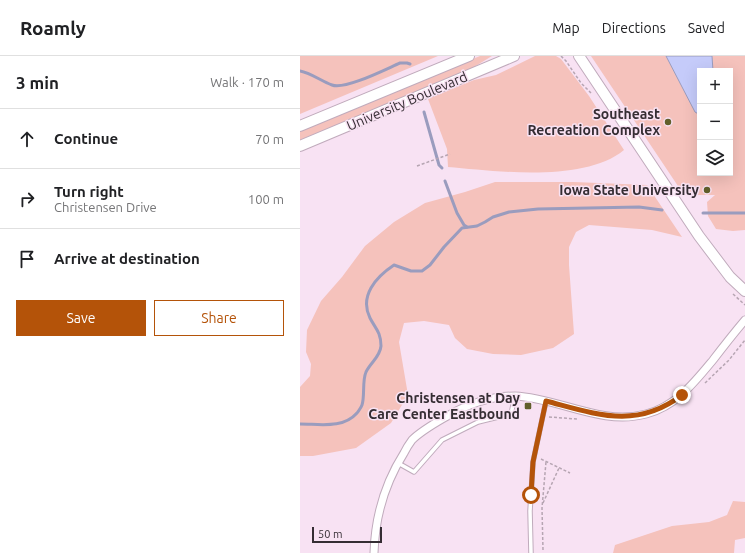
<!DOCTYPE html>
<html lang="en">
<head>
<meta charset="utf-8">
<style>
  :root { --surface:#fff; --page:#f6f6f6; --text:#202124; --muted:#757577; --line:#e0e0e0; --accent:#b45309 }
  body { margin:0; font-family:Ubuntu,sans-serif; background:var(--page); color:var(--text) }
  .controls { position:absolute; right:12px; top:12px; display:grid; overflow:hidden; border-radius:0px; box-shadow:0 4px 16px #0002 }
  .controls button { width:36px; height:36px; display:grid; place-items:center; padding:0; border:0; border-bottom:1px solid var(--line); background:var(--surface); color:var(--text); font:20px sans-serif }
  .scale { position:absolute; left:12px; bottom:10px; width:70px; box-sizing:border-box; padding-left:4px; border:2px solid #352d33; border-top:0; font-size:11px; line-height:14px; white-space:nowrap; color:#352d33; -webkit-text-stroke:3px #f8e2f3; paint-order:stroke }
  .stop { position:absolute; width:12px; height:12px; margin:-9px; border:3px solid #b45309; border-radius:50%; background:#fff }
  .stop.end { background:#b45309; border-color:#fff; box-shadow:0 1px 4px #0008 }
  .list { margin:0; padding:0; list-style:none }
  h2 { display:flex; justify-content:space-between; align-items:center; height:52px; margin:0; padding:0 16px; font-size:17px }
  h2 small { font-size:13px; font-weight:400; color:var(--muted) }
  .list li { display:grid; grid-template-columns:26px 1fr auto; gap:12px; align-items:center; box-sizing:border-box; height:60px; padding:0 16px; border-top:1px solid var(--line) }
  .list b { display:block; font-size:15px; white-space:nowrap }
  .list p { margin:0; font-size:13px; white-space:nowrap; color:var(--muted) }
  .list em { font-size:13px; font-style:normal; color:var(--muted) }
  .actions { display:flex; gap:8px; padding:12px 16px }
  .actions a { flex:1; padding:9px 0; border:1px solid var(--accent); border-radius:0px; text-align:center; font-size:14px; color:var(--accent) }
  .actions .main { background:var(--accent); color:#fff }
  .icon { flex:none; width:22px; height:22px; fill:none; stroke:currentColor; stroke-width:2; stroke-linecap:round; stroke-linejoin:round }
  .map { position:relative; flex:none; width:445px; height:497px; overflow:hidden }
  header { display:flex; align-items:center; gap:24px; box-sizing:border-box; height:56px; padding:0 20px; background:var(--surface); border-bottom:1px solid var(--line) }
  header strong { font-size:19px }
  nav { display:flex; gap:22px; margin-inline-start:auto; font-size:14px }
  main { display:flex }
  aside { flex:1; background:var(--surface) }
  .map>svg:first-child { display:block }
  .green { fill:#f5c2bc; fill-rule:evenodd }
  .water { fill:#c5cbfa; stroke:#9a9cbe }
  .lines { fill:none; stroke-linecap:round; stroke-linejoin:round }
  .stream { stroke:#9a9cbe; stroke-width:3 }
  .service-casing { stroke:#c0abbc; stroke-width:5.5 }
  .minor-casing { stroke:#c0abbc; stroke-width:9 }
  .secondary-casing { stroke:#c0abbc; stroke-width:12 }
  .path { stroke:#b6a5b2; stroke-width:1.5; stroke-dasharray:3 2; stroke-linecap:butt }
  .service { stroke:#fff; stroke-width:3.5 }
  .minor { stroke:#fff; stroke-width:7 }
  .secondary { stroke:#fff; stroke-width:10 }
  .route { stroke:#b45309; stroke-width:5 }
  .poi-dot { fill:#615f2b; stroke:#f8e2f3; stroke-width:1.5 }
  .labels { text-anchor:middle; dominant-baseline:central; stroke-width:3; stroke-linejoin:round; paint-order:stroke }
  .street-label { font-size:14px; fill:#352d33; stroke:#f8e2f3 }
  .poi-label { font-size:14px; font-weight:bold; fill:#352d33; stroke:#f8e2f3; text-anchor:end }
</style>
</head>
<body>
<header>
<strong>Roamly</strong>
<nav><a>Map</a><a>Directions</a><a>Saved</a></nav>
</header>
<main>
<aside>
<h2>3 min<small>Walk · 170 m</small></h2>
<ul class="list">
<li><svg class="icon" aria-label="ahead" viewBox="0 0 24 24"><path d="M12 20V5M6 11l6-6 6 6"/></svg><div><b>Continue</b></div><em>70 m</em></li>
<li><svg class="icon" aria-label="right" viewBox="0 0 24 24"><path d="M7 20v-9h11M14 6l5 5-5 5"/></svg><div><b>Turn right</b><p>Christensen Drive</p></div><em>100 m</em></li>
<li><svg class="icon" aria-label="arrive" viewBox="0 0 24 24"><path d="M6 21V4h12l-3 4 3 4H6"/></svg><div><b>Arrive at destination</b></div></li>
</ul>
<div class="actions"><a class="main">Save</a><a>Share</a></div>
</aside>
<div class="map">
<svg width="445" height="497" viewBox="0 0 445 497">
  <rect width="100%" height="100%" fill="#f8e2f3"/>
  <g class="green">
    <polygon points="0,0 138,0 0,58"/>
    <polygon points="180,0 192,0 169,14 0,84 0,75"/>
    <path d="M235,0H256L261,3L289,40L324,94C284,127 196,115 148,111L147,93L128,43L174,24L196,19Z"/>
    <path d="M291,0H445V174L433,175L416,173L408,160L407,146L415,139H384ZM400,15H430V117H400Z"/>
    <polygon points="195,126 274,126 347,129 382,181 352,174 289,169 276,176 269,191 269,209 274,278 253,292 221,299 193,298 167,293 155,282 149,269 124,265 104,267 99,286 108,339 91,367 56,392 13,400 0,400 0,331 10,320 11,308 6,296 7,274 21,245 42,221 65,190 94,166 125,147 165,136"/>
    <polygon points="433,445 445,446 445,482 435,484 434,497 313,497 315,489 372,470 409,466 427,459"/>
  </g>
  <polygon class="water" points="366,0 412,0 413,15 400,15 400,59 395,56"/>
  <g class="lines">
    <g class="stream">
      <path d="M0,15C11,17 21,25 32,29C45,34 86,13 100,7H107L110,8"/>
      <polyline points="124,56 139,109 142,112"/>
      <polyline points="145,125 157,157 164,169 167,171"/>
      <polyline points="403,157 445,157"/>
      <path d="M0,368C20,368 43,373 57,357C59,354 61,352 62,349C65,340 62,325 66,316C71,306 80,301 81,290C81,276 75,272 70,262C59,240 76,221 94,209L111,215H122L130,209L144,191L162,172L177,170L185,166L193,161L209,156L238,153L339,151L362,154"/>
    </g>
    <defs>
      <g id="service">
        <polyline points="98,407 114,416 142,384 178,366 211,358 215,340"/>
        <polyline points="231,497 230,455 233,406 246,345"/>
      </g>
      <path id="minor" d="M74,497C75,462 85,427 104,397C106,393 109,388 112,384C122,374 137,366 149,359C169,348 193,340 215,340C259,342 301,370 346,358C376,350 394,327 413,304C423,291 434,277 445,264"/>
      <g id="secondary">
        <polyline points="279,0 399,180 430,221 445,235"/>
        <polyline points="0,70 169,0"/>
        <polyline points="0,90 214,0"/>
      </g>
    </defs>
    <use href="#service" class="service-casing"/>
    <use href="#minor" class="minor-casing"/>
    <use href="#secondary" class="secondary-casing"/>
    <g class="path">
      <polyline points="261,0 266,5 281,27 291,37"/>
      <polyline points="117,110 150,98"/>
      <polyline points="433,238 445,249"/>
      <polyline points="405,327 429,304 445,284"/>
      <polyline points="249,361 277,363"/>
      <polyline points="241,403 270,417"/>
      <polyline points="243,447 259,412"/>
      <polyline points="243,494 242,452 246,406"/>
    </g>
    <use href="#service" class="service"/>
    <use href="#minor" class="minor"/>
    <use href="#secondary" class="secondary"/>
  </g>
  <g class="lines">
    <path class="route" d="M231,439L233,406L246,345C296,358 336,374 382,339"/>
  </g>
  <g class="poi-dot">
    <circle cx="368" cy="66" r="4"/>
    <circle cx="407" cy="134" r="4"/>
    <rect x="224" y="346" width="8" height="8" rx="2"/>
  </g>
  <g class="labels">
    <g class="street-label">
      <text transform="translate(107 45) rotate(-23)">University Boulevard</text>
    </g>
    <g class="poi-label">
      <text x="360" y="58">Southeast<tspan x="360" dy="16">Recreation Complex</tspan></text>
      <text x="399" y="134">Iowa State University</text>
      <text x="220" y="342">Christensen at Day<tspan x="220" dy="16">Care Center Eastbound</tspan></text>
    </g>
  </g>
</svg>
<div class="controls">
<button>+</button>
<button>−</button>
<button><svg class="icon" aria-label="layers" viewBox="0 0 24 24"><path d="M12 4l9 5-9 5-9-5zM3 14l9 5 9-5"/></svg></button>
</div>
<div class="scale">50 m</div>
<div class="stop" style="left:231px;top:439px"></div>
<div class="stop end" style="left:382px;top:339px"></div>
</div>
</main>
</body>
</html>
